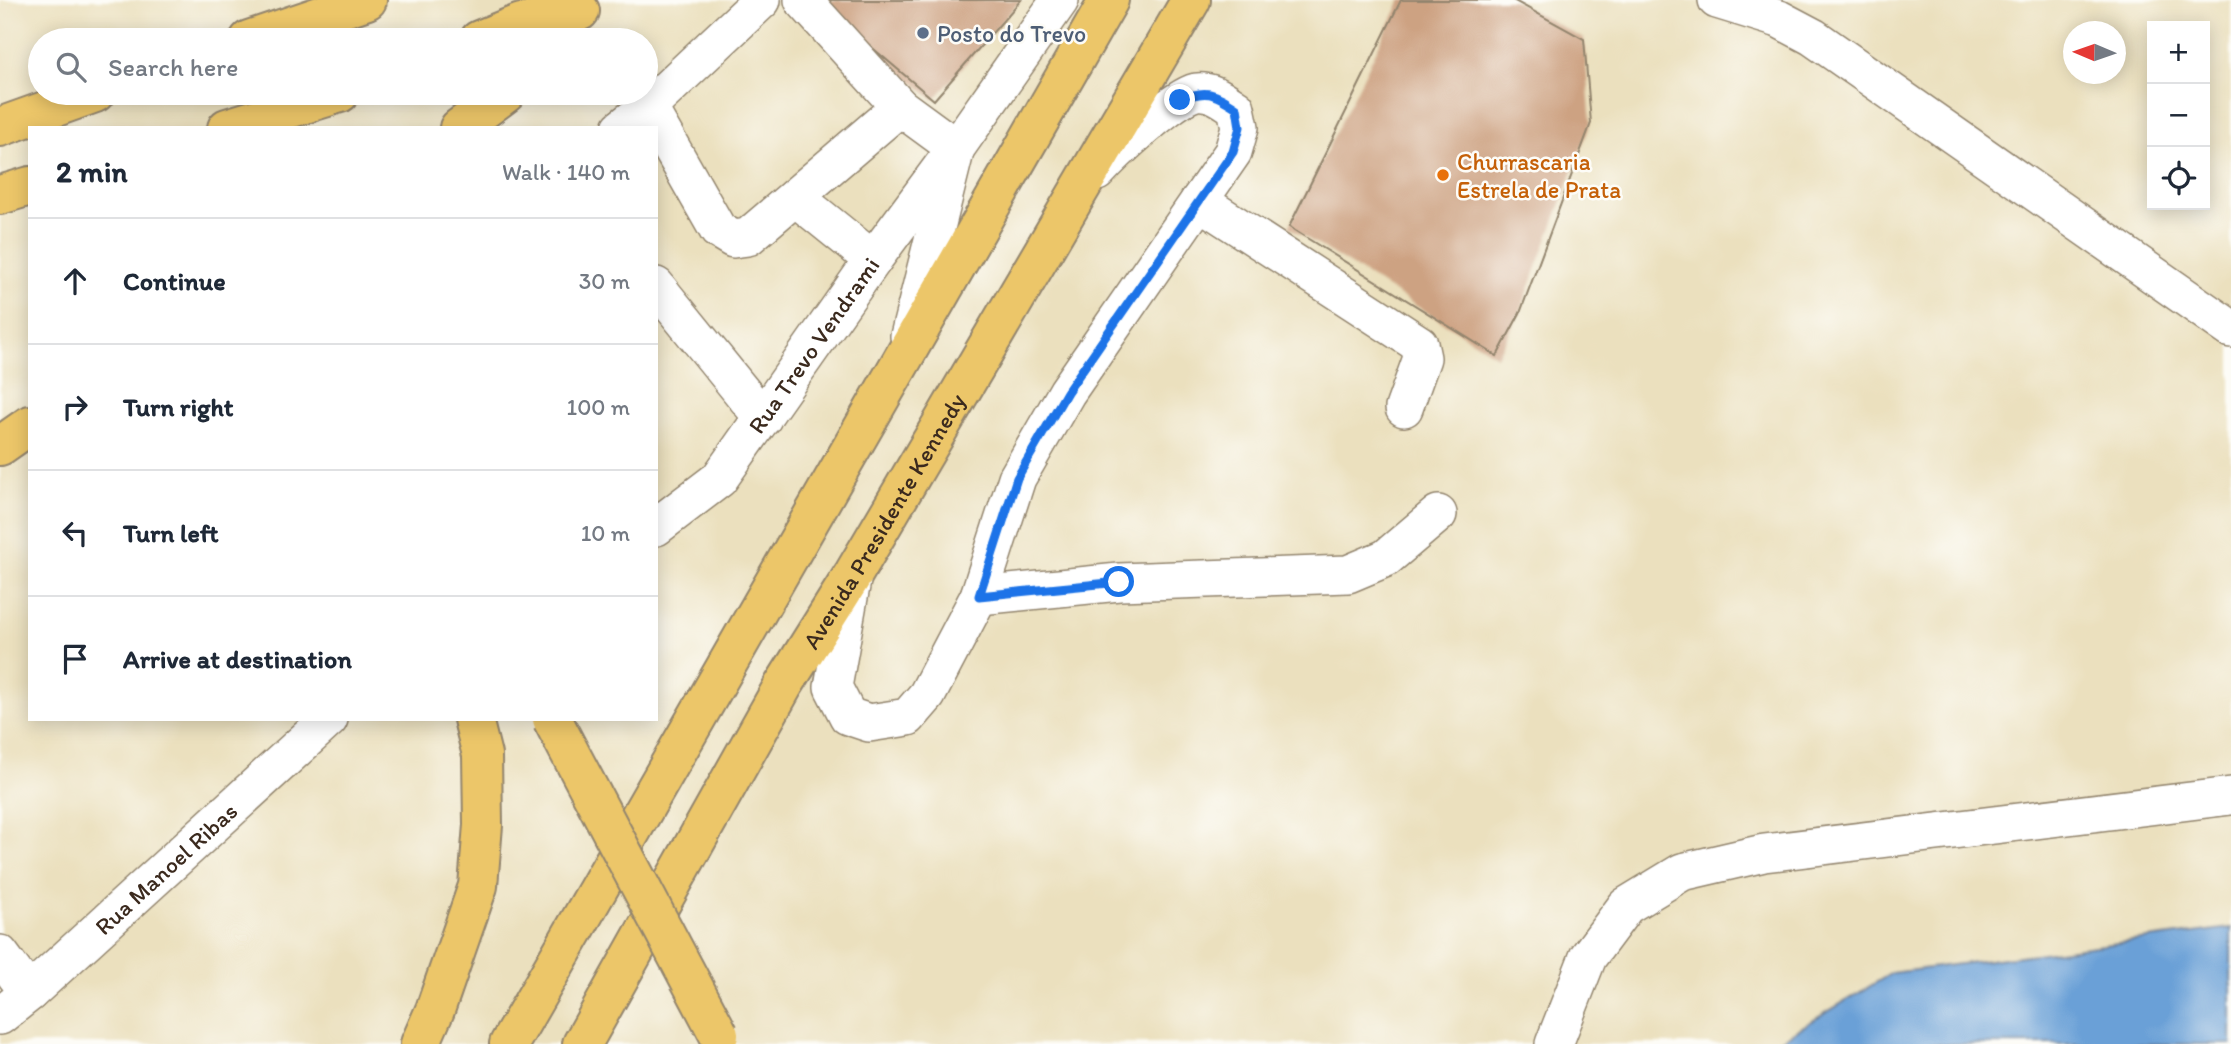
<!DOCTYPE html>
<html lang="en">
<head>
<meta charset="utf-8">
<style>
  :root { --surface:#fff; --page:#f2f2f3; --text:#1f2937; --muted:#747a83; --line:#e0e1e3 }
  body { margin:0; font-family:Itim,sans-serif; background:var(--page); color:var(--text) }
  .controls { position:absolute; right:21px; top:21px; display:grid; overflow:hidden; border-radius:0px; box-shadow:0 4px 18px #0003 }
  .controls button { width:63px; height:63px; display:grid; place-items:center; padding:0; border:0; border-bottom:2px solid var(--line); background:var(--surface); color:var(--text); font:35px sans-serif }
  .compass { position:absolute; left:2063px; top:21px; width:63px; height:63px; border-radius:50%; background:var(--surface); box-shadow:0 4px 18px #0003; rotate:272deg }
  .stop { position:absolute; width:21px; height:21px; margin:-16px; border:5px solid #1a73e8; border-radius:50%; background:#fff }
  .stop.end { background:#1a73e8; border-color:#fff; box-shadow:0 2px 7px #0008 }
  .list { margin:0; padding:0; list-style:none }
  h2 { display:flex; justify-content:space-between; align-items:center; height:91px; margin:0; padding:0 28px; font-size:30px }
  h2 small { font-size:23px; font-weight:400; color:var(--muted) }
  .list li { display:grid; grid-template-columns:46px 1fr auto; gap:21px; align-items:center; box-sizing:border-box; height:126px; padding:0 28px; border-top:2px solid var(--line) }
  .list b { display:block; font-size:26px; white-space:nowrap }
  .list em { font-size:23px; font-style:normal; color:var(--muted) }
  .icon { flex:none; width:38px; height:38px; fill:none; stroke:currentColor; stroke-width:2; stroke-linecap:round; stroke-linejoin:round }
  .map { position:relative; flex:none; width:2231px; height:1044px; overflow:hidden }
  .search { position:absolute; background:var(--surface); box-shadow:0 4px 18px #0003; left:28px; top:28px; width:630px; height:77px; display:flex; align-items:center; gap:18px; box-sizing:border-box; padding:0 24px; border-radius:38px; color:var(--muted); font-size:26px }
  .panel { position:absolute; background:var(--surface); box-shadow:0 4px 18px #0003; left:28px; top:126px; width:630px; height:595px; border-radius:0px }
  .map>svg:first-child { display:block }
  .water { fill:#6ba0d7; stroke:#53657a; stroke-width:2 }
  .building { fill:#cda282 }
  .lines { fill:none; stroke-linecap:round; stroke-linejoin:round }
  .minor-casing { stroke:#93856e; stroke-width:40 }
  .major-casing { stroke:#93856e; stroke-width:42 }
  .highway-casing { stroke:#93856e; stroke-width:42 }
  .minor { stroke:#fff; stroke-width:37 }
  .major { stroke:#ecc669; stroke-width:38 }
  .highway { stroke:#ecc669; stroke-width:38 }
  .highway-bridge-casing { stroke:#93856e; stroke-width:42; stroke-linecap:butt }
  .highway-bridge { stroke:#ecc669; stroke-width:38 }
  .route { stroke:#1a73e8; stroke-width:9 }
  .service-dot { fill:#5c6f8a; stroke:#fdfcf7; stroke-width:2.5 }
  .food-dot { fill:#e8710a; stroke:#fdfcf7; stroke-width:2.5 }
  .labels { text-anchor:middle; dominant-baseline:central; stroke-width:5; stroke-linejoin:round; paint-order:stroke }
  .service-label { font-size:24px; fill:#4e5e75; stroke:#fdfcf7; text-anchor:start }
  .food-label { font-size:24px; fill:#c56008; stroke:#fdfcf7; text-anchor:start }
  .street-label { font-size:24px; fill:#3b2a1e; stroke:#fdfcf7 }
</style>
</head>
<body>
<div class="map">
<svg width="2231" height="1044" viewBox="0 0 2231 1044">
  <rect width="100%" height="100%" fill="#fdfcf7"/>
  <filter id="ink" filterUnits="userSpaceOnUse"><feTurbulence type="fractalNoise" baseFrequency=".0143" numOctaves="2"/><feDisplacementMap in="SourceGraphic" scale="14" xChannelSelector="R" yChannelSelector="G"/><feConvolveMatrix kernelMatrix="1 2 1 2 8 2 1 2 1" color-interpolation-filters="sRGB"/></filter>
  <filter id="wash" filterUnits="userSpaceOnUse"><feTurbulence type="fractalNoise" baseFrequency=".00686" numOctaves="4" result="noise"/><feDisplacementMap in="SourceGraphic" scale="28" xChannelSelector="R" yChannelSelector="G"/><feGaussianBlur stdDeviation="1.57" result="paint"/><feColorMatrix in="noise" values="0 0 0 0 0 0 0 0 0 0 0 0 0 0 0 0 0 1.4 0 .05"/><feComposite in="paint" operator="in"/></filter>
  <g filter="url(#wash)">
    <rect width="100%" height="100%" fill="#ebe0be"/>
    <polygon class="water" points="2231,928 2231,1044 1774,1044 1892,973"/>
    <g id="blocks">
      <g class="building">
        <polygon points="816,0 1021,0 934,100"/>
        <polygon points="1401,0 1513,0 1584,39 1591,123 1520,313 1497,356 1289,227"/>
      </g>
    </g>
  </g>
  <g filter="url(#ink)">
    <use href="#blocks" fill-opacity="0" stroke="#93856e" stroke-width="2"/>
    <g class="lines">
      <defs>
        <g id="minor">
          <polyline points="803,0 900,107 956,148"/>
          <polyline points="1717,0 1779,19 1813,37 2231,329"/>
          <polyline points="648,107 718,230 733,239 748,237 900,107"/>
          <polyline points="621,128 648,107 762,0"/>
          <polyline points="795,197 873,260"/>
          <polyline points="1199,201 1419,344 1422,358 1404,408"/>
          <polyline points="656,286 763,418"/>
          <polyline points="909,336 956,148 1060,0"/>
          <path id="s1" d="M656,527L719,479L873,260L956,148"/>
          <path d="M853,575L833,687L848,716L869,723L908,717L927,695L979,596L1017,478L1067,392L1233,152L1240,127L1236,108C1224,100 1212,90 1196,92C1174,97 1113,154 1097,172"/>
          <polyline points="979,596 1119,582 1348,574 1386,558 1438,514"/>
          <polyline points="0,954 29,993"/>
          <path id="s2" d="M0,1016L29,993L329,719"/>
          <polyline points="1554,1044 1588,957 1626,906 1682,872 1764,853 2231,796"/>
        </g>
        <g id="major">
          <polyline points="479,40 521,23 580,11"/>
          <polyline points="227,128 340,93"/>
          <polyline points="459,128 506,93"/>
          <polyline points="0,195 30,186"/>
          <polyline points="0,446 30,425"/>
        </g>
        <g id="highway">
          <polyline points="249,40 367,0"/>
          <polyline points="0,127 95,93"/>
          <polyline points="420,1044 435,1010 478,886 483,825 482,755 473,719"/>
          <polyline points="509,1044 1109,0"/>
          <path id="s3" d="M582,1044L783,686L854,573L1191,0"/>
        </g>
      </defs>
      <use href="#minor" class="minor-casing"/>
      <use href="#major" class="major-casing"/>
      <use href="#highway" class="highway-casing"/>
      <use href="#minor" class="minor"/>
      <use href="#major" class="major"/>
      <use href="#highway" class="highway"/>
      <defs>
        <polyline id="highway-bridge" points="552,719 719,1035"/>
      </defs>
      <use href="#highway-bridge" class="highway-bridge-casing"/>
      <use href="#highway-bridge" class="highway-bridge"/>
    </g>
  </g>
  <g class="lines" filter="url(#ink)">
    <path class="route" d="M1119,582L979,596L1017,478L1067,392L1233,152L1240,127L1237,108C1214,93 1206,88 1180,100"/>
  </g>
  <circle class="service-dot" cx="923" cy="33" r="7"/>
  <circle class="food-dot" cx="1443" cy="175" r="7"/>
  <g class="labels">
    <g class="service-label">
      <text x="937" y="33">Posto do Trevo</text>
    </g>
    <g class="food-label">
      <text x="1457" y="161">Churrascaria<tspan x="1457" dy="28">Estrela de Prata</tspan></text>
    </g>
    <g class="street-label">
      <text stroke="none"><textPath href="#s1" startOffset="243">Rua Trevo Vendrami</textPath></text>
      <text stroke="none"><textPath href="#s3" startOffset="604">Avenida Presidente Kennedy</textPath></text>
      <text stroke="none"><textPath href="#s2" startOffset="222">Rua Manoel Ribas</textPath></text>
    </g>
  </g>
</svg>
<div class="controls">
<button>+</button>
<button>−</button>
<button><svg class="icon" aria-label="locate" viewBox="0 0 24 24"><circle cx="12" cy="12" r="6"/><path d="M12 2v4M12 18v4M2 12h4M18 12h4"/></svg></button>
</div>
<svg class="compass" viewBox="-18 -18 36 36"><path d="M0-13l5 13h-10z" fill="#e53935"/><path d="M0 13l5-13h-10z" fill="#747a83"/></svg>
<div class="stop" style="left:1119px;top:582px"></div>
<div class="stop end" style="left:1180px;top:100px"></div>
<div class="search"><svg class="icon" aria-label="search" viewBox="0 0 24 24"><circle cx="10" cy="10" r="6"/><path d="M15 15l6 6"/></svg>Search here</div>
<section class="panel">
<h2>2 min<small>Walk · 140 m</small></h2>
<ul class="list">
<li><svg class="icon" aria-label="ahead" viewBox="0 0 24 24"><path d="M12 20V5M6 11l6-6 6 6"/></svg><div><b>Continue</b></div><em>30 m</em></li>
<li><svg class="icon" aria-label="right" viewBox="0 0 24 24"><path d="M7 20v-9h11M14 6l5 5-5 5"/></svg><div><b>Turn right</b></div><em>100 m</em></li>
<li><svg class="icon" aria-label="left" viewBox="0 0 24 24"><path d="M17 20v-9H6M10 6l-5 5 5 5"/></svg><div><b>Turn left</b></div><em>10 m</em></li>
<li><svg class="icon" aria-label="arrive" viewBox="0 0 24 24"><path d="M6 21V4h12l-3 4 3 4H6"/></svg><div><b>Arrive at destination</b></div></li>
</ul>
</section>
</div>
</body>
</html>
